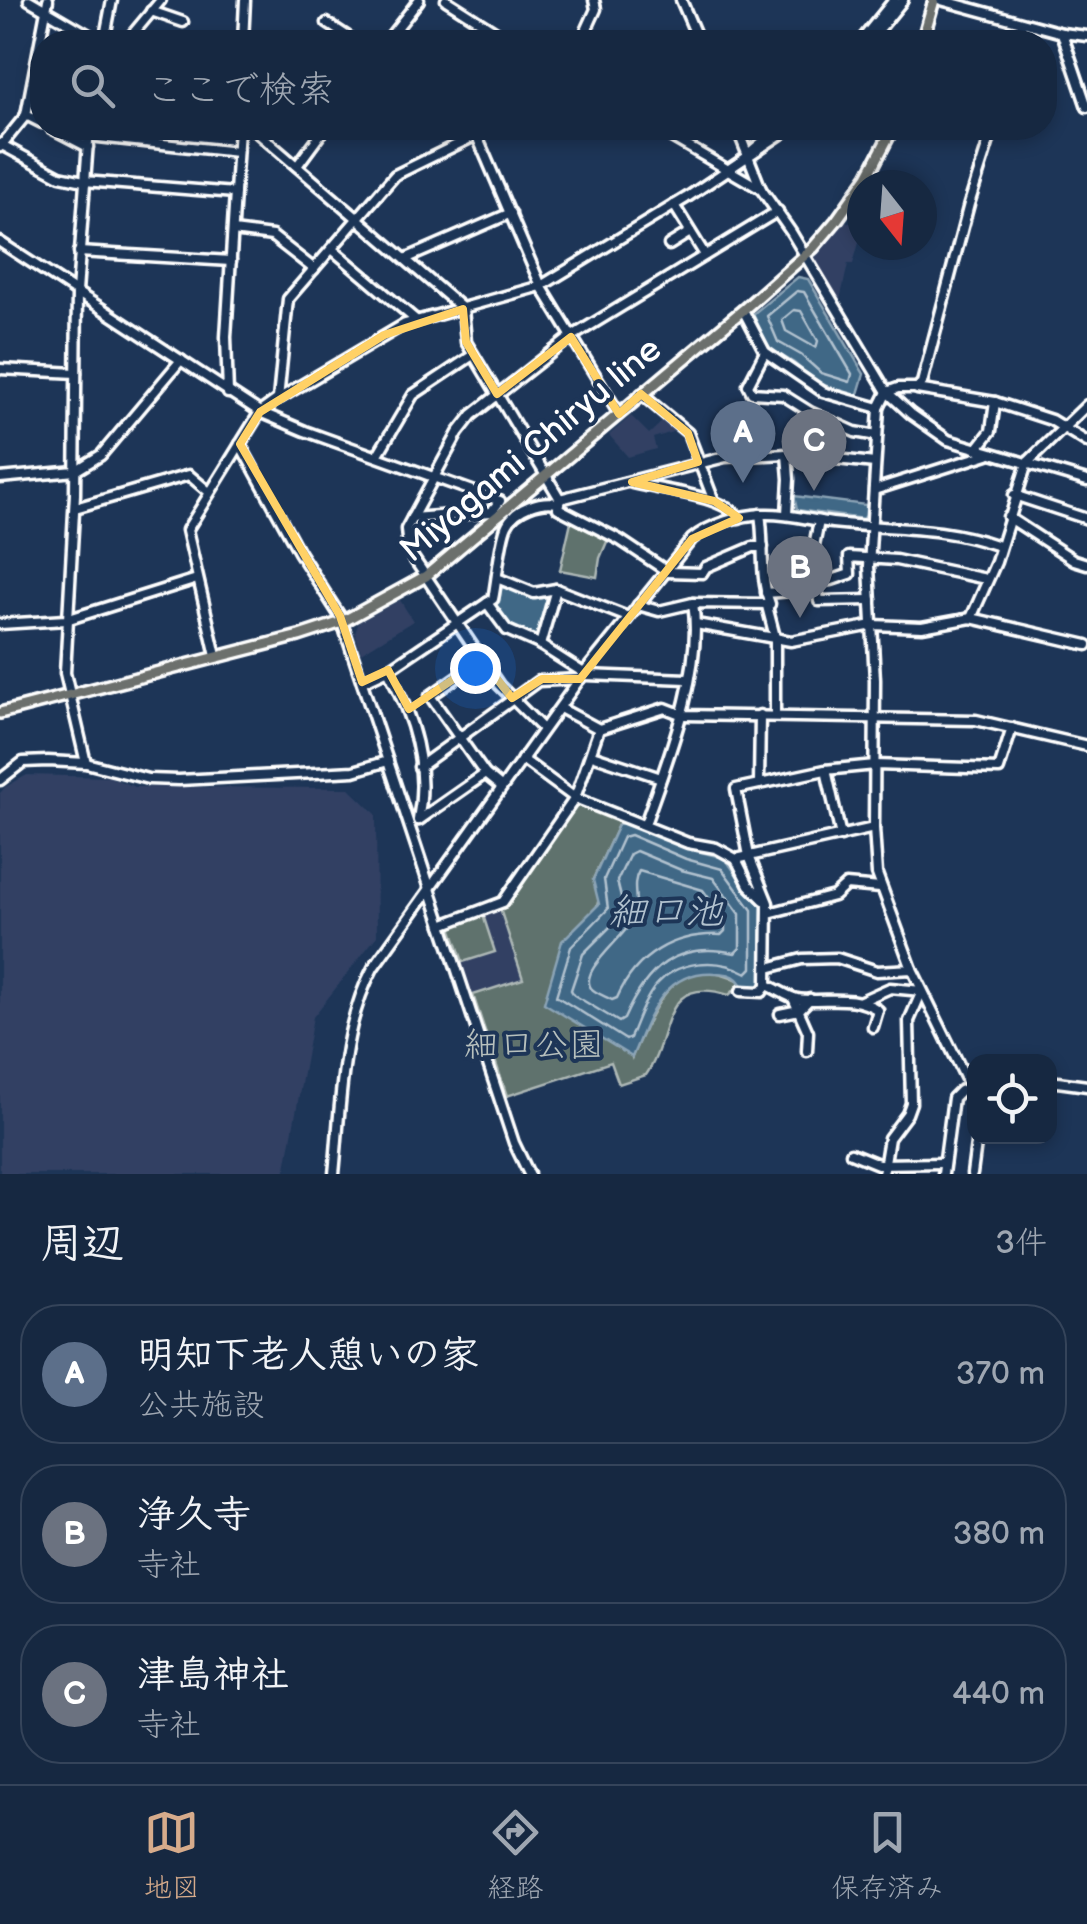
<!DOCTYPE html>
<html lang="ja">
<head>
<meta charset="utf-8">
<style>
  :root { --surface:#162841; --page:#1f3048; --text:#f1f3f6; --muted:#9ea6b1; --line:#35445a; --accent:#d6ab8b }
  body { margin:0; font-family:"Balsamiq Sans","Klee One",sans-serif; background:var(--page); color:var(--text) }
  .controls { position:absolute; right:30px; bottom:30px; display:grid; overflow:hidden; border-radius:20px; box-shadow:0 5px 15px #0003 }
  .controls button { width:90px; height:90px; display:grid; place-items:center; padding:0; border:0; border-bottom:2px solid var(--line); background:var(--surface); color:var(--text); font:50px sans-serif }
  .compass { position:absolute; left:847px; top:170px; width:90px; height:90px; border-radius:50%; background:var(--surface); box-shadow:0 5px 15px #0003; rotate:163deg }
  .you { position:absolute; left:475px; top:668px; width:35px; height:35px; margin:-25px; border:8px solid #fff; border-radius:50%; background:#1a73e8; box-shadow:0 0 0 15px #1a73e833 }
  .badge { display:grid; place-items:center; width:65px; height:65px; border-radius:50%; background:var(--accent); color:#fff; font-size:32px; font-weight:700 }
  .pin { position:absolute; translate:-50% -82px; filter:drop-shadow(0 2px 5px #0008) }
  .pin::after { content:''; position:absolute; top:52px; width:35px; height:30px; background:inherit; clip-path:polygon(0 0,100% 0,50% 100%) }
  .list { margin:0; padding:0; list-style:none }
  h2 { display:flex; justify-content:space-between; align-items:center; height:130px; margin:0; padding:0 40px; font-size:42px }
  h2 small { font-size:32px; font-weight:400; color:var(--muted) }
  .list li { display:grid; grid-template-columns:65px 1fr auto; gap:30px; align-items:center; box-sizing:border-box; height:140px; margin:0 20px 20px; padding:0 20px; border:2px solid var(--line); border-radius:40px }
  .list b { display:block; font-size:38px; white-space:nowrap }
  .list p { margin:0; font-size:32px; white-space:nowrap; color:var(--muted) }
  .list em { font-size:32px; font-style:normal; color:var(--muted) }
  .icon { flex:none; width:55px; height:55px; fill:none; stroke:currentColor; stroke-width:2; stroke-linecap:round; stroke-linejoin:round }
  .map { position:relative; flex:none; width:1087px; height:1174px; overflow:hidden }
  .search { position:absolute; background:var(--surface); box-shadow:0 5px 15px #0003; left:30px; right:30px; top:30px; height:110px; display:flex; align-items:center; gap:25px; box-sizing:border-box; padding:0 35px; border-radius:40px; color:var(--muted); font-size:38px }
  .sheet { height:610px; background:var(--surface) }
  nav { display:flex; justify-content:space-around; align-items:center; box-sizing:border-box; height:140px; border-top:2px solid var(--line); background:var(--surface); font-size:28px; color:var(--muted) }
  nav a { display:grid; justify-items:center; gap:5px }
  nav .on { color:var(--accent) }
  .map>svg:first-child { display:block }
  .built { fill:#304164 }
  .green { fill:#5e726d; stroke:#aeb8b6; stroke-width:2.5 }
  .water { fill:#3f6786; stroke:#8ca4b6; stroke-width:2.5 }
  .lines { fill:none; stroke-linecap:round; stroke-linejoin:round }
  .shore { stroke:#b2c2cf; stroke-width:2.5 }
  .minor-casing { stroke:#fff; stroke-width:15 }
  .major-casing { stroke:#fff; stroke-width:16 }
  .minor { stroke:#1d3557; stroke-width:8 }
  .major { stroke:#6c706d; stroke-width:9 }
  .marked { fill:none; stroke:#ffd166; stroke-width:8; stroke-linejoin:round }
  .labels { text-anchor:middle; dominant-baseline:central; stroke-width:8; stroke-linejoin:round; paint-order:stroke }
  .street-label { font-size:35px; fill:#fff; stroke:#1d3557 }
  .park-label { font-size:35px; fill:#b7c0bd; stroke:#1d3557 }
  .water-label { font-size:38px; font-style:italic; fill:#b2c2cf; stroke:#1d3557 }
</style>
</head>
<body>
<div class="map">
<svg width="1087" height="1174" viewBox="0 0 1087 1174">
  <rect width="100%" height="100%" fill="#1d3557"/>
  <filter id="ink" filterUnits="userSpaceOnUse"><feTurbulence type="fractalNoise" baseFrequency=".01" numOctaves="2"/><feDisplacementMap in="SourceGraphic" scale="20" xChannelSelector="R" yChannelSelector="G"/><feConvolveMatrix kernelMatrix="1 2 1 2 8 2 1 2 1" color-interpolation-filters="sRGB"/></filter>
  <g filter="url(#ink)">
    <g class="built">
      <polygon points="844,221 862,225 862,232 853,264 848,264 839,305 814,265 816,254"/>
      <polygon points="631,416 649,434 664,420 676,431 653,438 656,449 628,457 609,435"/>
      <polygon points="400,600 413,621 361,653 355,633 359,622"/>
      <polygon points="27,775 110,777 135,787 349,788 376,814 377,936 313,1017 285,1174 0,1174 0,793 5,787"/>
      <polygon points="498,907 522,979 473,995 449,924"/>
    </g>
    <g class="green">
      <polygon points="572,517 609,537 600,558 597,577 560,570"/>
      <path d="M579,802L624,822L618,825L593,879L599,898L596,910L632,1057C653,1009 675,948 740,981V985L729,995C659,973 673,1037 646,1075L619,1084L611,1062L507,1096L473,995L523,979L499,906L574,804Z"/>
      <polygon points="483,915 495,952 463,962 450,924"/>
    </g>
    <g class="water">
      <polygon points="798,277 808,279 864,374 857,397 816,382 794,363 769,348 753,314"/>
      <polygon points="794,496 866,505 866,516 863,519 797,510"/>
      <polygon points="502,584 532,596 553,592 538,637 507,626 493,606 499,602"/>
      <path d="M624,822L689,849L725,858L745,887L763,905L762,984L759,987L746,990C742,987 741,983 737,979C732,974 722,973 715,973C662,970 649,1018 632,1057L544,1003L562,941L599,904L593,880L618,825Z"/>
    </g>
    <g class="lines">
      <g class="shore">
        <polygon points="797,291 804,292 852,374 850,382 821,373 801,355 778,342 767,316"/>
        <polygon points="794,310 801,311 818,341 816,348 786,331 782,320"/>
        <path d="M630,835L686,859L722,869L752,910V968L747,973C718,957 676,959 654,988C643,1002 637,1021 630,1038L626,1040L556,996L571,947L608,909L604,879L623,837Z"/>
        <path d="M636,851L681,870L713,878L740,914V948L735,953C676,940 646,969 624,1019L619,1022L574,995L571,990L583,954L612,925L620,913L621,897L617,881L630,854Z"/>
        <path d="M639,871L703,890L725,920V931L721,935C674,933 636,955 617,998L612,1000C607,997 595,993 591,988C578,970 628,935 634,917C640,900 630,886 639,871Z"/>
      </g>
      <defs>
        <g id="minor">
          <polyline points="29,0 101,42"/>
          <polyline points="446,0 512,42"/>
          <polyline points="681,0 699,42"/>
          <polyline points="941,0 1062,33 1087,36"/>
          <polyline points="151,11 183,22"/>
          <polyline points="327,23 356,42"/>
          <polyline points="1062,33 1087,107"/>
          <polyline points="104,42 112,0"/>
          <polyline points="126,42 161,0"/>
          <polyline points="243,42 245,0"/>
          <polyline points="386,42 419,0"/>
          <polyline points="581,42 596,9 594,0"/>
          <polyline points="860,42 894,0"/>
          <polyline points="869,42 903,0"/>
          <polyline points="1017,42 1022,23"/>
          <polyline points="26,115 42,123"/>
          <polyline points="51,128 88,147"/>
          <polyline points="252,128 463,309 466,342 560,499 558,508 620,540 668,572 702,573 706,567 753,547 763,547"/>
          <polyline points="470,128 476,134 541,286 619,414"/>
          <polyline points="656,128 761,189 791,232 887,392 911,414 948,440 1087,481"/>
          <polyline points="737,128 761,189"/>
          <polyline points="89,136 237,152"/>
          <polyline points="0,144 60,176 84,181 235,193"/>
          <polyline points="0,147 26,115 48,0"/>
          <polyline points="749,153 779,128"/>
          <polyline points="297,166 325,128"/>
          <polyline points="674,205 705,255"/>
          <polyline points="233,231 272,236 314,269"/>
          <polyline points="0,242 260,412 305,431 500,501 491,512 412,518"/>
          <polyline points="669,245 690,232"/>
          <polyline points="332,249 417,321"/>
          <polyline points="79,252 231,261"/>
          <polyline points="405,259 511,213"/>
          <polyline points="743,310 765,352 823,392 879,408"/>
          <polyline points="765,352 748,385 752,393 783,395 810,412 855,432 877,436"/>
          <polyline points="0,369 76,373"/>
          <polyline points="917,389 995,402 1051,420 1087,442"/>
          <polyline points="228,393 226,337 239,128"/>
          <polyline points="641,394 688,433 714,501"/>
          <polyline points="278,399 288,299 395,175 491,128"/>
          <polyline points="240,444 299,552 340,616 514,1143 529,1174"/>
          <polyline points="977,449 991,431 995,402"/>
          <polyline points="377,456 413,395 473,355"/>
          <polyline points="0,478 75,471 101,455 181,360"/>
          <path d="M632,483C659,490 724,495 739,518"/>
          <polyline points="874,490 988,454"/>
          <polyline points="1014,495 1087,519"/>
          <polyline points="560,499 725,457 787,454 875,463"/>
          <polyline points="75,508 189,475 209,492"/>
          <polyline points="787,514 789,479 787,454"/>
          <polyline points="1008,517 1074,560 1087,564"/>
          <polyline points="497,578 534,593 556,589 628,617"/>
          <polyline points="817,581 832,580 850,574 849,557 896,560 986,579"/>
          <polyline points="817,584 814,546 819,521"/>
          <polyline points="766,593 817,589 819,601 871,600"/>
          <polyline points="487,603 507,630 537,643 587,675 687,679"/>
          <path d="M638,605L659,611L693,603L770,604C759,575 765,544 760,514"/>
          <polyline points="767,606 775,637 775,715"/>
          <polyline points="971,618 996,562 1027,463 1087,405"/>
          <polyline points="0,624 66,620 197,579"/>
          <polyline points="696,624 791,641 873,625 922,627 971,618 1087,645"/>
          <polyline points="540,645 556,589"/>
          <polyline points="216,656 187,530 260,412 278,399 405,324 541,286 686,198 790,128"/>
          <polyline points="482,660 430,696 485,774 501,787"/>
          <path d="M388,670C413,717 429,767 418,820"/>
          <path d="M362,682L388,670L493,599C497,581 500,539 507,525C515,508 541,500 557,503"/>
          <polyline points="560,708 599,729"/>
          <polyline points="543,729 499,685 408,550 406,529 458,433 472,415 571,337 778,211"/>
          <polyline points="599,729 665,708 683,715 976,720 1087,746"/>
          <polyline points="592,755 661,778"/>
          <polyline points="522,759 575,798 688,843 716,848 736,859 874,828"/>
          <polyline points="86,763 65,673 75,494 77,292 89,128"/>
          <polyline points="419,767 538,681 580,679"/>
          <polyline points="826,770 841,836"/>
          <polyline points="0,780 23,762 48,761 86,763 148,779 179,780 354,771 388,761"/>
          <polyline points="759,784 760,715"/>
          <polyline points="419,820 485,774"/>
          <path d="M645,824C667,761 704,670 693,603"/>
          <polyline points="736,859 749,885 764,900"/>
          <polyline points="769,913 834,896 846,885 880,888"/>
          <polyline points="442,925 503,902 575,798 599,729"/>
          <polyline points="768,968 802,959 837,958 877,971 912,969"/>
          <polyline points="767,985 768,903 749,856 736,789 825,770 875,765 999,769 1012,728"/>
          <path d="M767,985C777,989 788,997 797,999C825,1003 852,993 878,1010L873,1027"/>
          <polyline points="741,991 762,992 767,985"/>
          <polyline points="793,998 808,1032 807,1051"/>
          <polyline points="861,1001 890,988 922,991 909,1021 911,1103 907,1114 889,1138 883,1174"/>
          <polyline points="780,1014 799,1010 810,999"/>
          <polyline points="1050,1081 1087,1086"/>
          <polyline points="974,1105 966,1079 912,969 877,874 874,828 875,680 869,566 879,408 887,392 898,388 917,388 922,383 969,204 993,128"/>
          <polyline points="851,1153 878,1164 944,1163"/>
          <path d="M334,1174C341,1106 340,1030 373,968L584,673L692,539C710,524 740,515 764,514C788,513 809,520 832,523C894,530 938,525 999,546"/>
          <polyline points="943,1174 953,1098 960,1091 973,1086"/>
          <polyline points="972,1174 977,1136"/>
        </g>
        <g id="major">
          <polyline points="922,42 934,0"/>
          <polyline points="0,713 299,636 342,622 426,576 743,310 813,248 836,221 868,176 893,128"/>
        </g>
      </defs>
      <use href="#minor" class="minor-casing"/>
      <use href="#major" class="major-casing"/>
      <use href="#minor" class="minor"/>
      <use href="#major" class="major"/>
    </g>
  </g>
  <path class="marked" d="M463,309L466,342L497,394L571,337L619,414L641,394L688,433L698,462L632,482L714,501L739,518L692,539L580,679H542L512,698L482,660L409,709L388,670L362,682L340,616L240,444L260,412L384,335Z"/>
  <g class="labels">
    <g class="street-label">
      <text transform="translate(531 450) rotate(-40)">Miyagami Chiryu line</text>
    </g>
    <g class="park-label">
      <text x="534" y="1045">細口公園</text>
    </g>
    <g class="water-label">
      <text x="666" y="912">細口池</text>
    </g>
  </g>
</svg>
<div class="controls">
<button><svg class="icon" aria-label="locate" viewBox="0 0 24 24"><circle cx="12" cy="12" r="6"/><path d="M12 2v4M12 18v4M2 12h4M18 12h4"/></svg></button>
</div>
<svg class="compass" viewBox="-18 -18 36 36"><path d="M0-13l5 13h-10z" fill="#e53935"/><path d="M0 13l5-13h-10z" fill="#9ea6b1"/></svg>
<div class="you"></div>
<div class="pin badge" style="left:743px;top:483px;background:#5c6f8a">A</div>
<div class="pin badge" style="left:800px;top:618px;background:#6b7280">B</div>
<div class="pin badge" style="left:814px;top:491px;background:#6b7280">C</div>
<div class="search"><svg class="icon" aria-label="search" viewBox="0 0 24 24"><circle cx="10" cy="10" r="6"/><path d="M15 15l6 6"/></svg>ここで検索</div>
</div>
<section class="sheet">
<h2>周辺<small>3件</small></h2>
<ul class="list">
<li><span class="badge" style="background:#5c6f8a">A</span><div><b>明知下老人憩いの家</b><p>公共施設</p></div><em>370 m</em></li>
<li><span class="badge" style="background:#6b7280">B</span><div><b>浄久寺</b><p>寺社</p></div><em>380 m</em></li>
<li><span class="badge" style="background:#6b7280">C</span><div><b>津島神社</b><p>寺社</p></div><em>440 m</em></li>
</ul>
</section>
<nav>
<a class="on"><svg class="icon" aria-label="map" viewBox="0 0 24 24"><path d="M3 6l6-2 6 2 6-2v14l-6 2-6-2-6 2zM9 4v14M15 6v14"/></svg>地図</a>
<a><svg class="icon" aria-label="directions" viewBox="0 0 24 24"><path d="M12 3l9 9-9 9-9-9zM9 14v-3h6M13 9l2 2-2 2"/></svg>経路</a>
<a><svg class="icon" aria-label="saved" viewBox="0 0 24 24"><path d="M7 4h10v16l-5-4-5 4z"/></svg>保存済み</a>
</nav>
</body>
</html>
